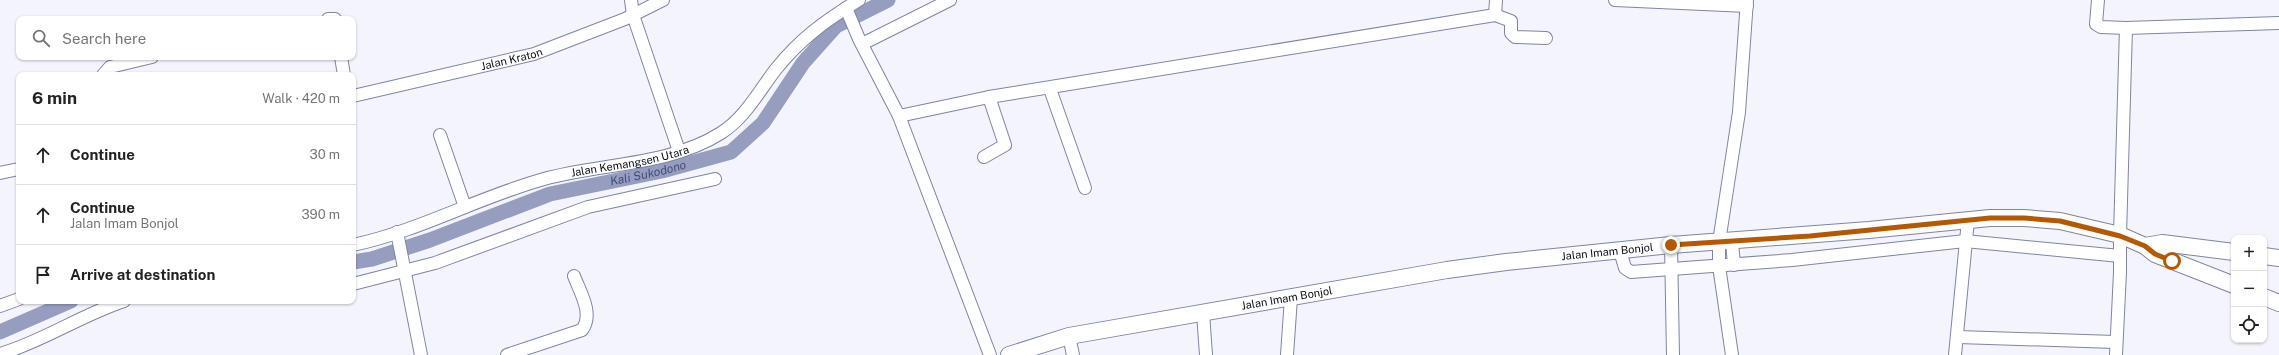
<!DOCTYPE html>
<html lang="en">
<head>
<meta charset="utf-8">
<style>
  :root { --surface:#fff; --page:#f6f6f6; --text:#222; --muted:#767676; --line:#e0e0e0 }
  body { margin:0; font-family:"Public Sans",sans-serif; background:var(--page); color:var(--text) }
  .controls { position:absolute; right:12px; bottom:12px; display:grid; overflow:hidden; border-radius:8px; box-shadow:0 1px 3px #0004 }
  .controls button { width:36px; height:36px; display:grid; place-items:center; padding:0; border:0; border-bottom:1px solid var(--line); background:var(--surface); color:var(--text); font:20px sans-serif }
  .stop { position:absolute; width:12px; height:12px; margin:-9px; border:3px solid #b55900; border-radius:50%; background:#fff }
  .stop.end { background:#b55900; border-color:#fff; box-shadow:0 1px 4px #0008 }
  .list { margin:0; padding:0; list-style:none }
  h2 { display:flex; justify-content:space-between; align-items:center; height:52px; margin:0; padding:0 16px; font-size:17px }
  h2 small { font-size:13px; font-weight:400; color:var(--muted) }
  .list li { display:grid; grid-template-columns:26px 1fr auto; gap:12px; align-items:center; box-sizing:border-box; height:60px; padding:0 16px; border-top:1px solid var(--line) }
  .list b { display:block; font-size:15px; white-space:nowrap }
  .list p { margin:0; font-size:13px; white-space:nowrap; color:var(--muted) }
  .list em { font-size:13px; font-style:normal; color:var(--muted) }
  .icon { flex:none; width:22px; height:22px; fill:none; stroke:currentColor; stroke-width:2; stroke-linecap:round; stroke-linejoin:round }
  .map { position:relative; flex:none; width:2279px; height:355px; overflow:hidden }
  .search { position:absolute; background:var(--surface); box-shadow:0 1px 3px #0004; left:16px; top:16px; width:340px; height:44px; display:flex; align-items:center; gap:10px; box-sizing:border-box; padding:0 14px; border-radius:8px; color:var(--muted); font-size:15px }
  .panel { position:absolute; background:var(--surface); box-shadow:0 1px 3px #0004; left:16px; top:72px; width:340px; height:232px; border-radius:8px }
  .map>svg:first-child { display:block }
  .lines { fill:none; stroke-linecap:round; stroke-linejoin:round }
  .river { stroke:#979dbf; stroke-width:15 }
  .minor-casing { stroke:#7e85a4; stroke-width:14 }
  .major-casing { stroke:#7e85a4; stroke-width:18 }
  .minor { stroke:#fff; stroke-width:12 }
  .major { stroke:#fff; stroke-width:16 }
  .route { stroke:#b55900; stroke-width:5 }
  .labels { text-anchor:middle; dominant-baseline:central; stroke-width:4; stroke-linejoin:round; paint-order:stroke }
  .street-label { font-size:11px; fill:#0b0d18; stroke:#fff }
  .water-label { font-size:12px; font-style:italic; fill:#454b7c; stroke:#fff }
</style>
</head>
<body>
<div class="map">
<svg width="2279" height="355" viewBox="0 0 2279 355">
  <rect width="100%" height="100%" fill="#f4f5fc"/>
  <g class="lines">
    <g class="river">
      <path id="s1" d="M353,262L372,259L430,240L550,194L662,171L731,152L763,123L803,63L836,26L888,0"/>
      <polyline points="0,332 71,301"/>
    </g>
    <defs>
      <g id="minor">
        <polyline points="631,0 633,15 679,151"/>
        <polyline points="1615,0 1747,6"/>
        <polyline points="2098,0 2096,24 2101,27 2126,28 2279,23"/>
        <polyline points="846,8 859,39 899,116 990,355"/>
        <polyline points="1495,15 1496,0"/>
        <polyline points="328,19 335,19"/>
        <polyline points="862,44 950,0"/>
        <polyline points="341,57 344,75"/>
        <polyline points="103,75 110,67 152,57"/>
        <polyline points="1050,89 1085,188"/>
        <path id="s2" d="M353,96L534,54L625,19L663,0"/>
        <polyline points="899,116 989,97 1495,15 1511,21 1511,33 1515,37 1546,38"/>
        <polyline points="440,135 465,207"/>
        <polyline points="984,157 1005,145 989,97"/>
        <polyline points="0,173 19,169"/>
        <polyline points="397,232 421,355"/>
        <polyline points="1732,242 1734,265"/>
        <path id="s3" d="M353,245C419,231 479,197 544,179C602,163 669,166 721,133C745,118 759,91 776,69C801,38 825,21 859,0"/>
        <polyline points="1671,245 1673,355"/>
        <polyline points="1620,251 1625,268 1631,272 1792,260 1965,241 2120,256"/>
        <polyline points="353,284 435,263 588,207 715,179"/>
        <polyline points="0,306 19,299"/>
        <polyline points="1203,313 1206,355"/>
        <polyline points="1069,336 1073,355"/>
        <polyline points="1958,337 2115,342"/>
        <path d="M0,354C44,341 81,315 124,301"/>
        <path d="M507,355L582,330C594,314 580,292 574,276"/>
        <polyline points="1287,355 1291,298"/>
        <polyline points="1732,355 1719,266 1719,242 1739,112 1747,0"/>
        <polyline points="1955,355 1968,220"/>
        <polyline points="2116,355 2120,272 2120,235 2126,28"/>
      </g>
      <g id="major">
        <polyline points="2145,246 2155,254 2234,285"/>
        <polyline points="2264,256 2279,258"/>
        <polyline points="2264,297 2279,303"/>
        <path id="s4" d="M1009,355L1069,336L1447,270L1506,262L1671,245L1869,230L1990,218H2024L2060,221L2120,235L2145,246L2162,243L2234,252"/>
      </g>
    </defs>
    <use href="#minor" class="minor-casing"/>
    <use href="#major" class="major-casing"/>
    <use href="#minor" class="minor"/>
    <use href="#major" class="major"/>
  </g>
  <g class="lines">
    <polyline class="route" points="1671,245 1810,236 1990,218 2024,218 2060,221 2120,236 2145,246 2155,254 2172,261"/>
  </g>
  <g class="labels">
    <g class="street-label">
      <text stroke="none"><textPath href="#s2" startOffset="163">Jalan Kraton</textPath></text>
      <text stroke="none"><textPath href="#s3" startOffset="290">Jalan Kemangsen Utara</textPath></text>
      <text stroke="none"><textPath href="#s4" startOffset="608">Jalan Imam Bonjol</textPath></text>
      <text stroke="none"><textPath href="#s4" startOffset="284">Jalan Imam Bonjol</textPath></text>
    </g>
    <g class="water-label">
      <text stroke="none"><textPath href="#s1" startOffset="309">Kali Sukodono</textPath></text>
    </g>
  </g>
</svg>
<div class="controls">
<button>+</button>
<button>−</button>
<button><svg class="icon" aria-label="locate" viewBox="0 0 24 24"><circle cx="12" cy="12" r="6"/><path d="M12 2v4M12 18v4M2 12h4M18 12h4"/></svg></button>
</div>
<div class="stop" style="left:2172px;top:261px"></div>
<div class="stop end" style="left:1671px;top:245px"></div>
<div class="search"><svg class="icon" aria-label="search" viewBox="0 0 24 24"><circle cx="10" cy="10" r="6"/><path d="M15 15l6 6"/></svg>Search here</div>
<section class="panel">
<h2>6 min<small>Walk · 420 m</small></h2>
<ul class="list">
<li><svg class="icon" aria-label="ahead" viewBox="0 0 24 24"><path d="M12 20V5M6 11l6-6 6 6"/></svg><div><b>Continue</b></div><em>30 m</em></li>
<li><svg class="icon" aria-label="ahead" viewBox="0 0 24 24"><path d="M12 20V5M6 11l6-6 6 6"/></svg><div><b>Continue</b><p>Jalan Imam Bonjol</p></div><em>390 m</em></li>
<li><svg class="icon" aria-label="arrive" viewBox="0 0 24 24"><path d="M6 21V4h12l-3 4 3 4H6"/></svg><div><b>Arrive at destination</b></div></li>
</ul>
</section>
</div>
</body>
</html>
